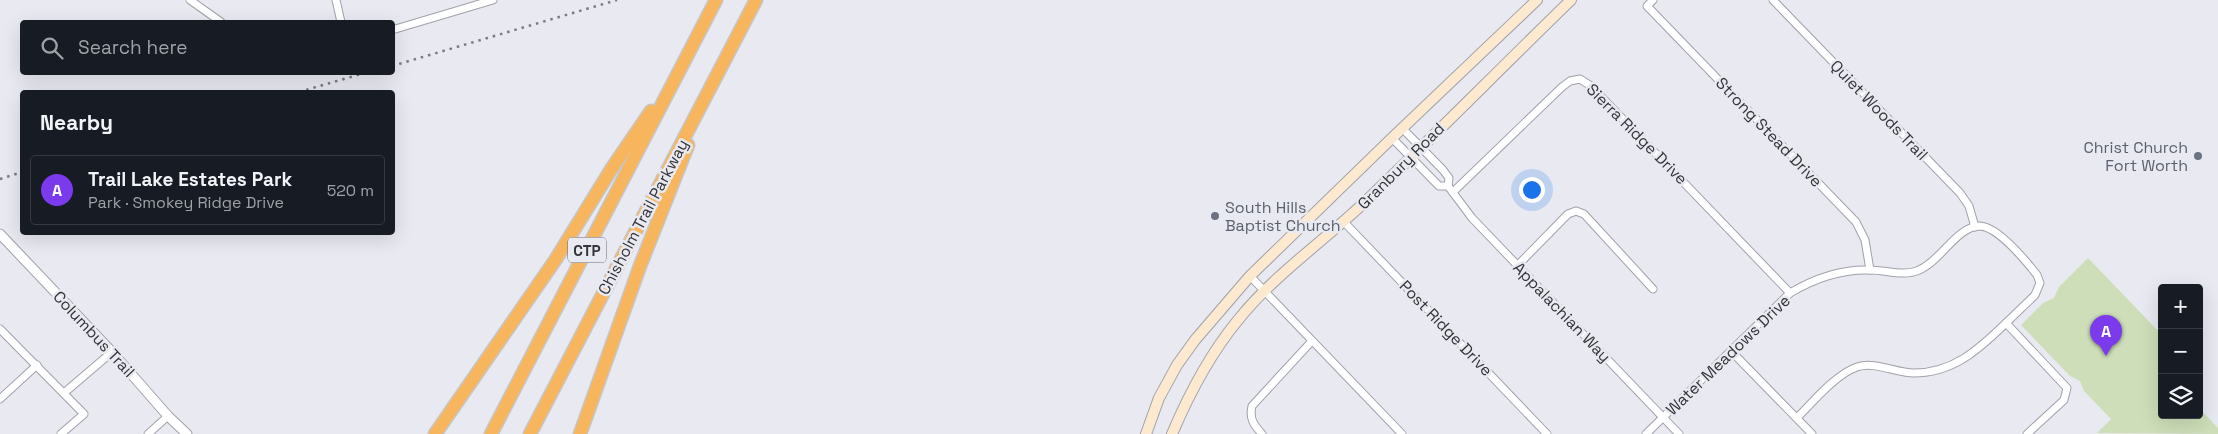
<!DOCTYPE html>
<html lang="en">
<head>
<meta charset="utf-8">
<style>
  :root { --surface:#171b24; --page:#20242c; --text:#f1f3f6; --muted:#9ea1a6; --line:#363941; --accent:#7c3aed }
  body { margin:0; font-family:"Space Grotesk",sans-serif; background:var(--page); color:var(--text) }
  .controls { position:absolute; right:15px; bottom:15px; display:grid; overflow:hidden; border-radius:5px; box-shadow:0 5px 20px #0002 }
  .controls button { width:45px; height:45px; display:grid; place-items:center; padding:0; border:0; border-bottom:1px solid var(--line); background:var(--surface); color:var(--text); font:25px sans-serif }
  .you { position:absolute; left:1531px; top:189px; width:18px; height:18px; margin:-12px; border:4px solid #fff; border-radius:50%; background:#1a73e8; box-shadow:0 0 0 8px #1a73e833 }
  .badge { display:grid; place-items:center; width:32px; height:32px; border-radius:50%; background:var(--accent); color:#fff; font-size:16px; font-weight:700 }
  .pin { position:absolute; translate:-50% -41px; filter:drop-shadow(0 1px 2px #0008) }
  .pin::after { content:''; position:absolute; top:26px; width:18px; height:15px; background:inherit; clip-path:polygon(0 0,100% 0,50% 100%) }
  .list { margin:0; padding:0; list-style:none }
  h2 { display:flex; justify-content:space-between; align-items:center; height:65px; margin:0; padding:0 20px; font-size:21px }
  h2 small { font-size:16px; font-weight:400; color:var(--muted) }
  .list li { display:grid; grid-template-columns:32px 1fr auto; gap:15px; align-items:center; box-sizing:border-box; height:70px; margin:0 10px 10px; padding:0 10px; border:1px solid var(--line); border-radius:5px }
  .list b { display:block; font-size:19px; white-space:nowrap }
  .list p { margin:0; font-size:16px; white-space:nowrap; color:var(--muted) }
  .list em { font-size:16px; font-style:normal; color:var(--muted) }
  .icon { flex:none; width:28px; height:28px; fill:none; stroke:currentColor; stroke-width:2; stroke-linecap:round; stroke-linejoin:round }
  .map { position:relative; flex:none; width:2218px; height:434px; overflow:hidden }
  .search { position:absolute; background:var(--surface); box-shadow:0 5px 20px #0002; left:20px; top:20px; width:375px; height:55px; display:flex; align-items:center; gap:12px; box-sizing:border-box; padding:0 18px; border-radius:5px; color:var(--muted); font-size:19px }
  .panel { position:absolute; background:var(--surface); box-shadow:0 5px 20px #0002; left:20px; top:90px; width:375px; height:145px; border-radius:5px }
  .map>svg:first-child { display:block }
  .green { fill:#cddeb8 }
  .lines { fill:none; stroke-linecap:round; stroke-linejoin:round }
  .minor-casing { stroke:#a0a1a9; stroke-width:9 }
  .tertiary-casing { stroke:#a0a1a9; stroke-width:11 }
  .secondary-casing { stroke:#a0a1a9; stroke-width:12 }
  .motorway-casing { stroke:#c6c6c7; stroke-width:15 }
  .minor { stroke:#fff; stroke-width:7 }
  .tertiary { stroke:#fff; stroke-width:9 }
  .secondary { stroke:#fde9cf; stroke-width:10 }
  .motorway { stroke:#f7b65e; stroke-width:12 }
  .rail { stroke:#7a7b80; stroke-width:2.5; stroke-dasharray:2.5 5; stroke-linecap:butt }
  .worship-dot { fill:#6b7280; stroke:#e8e9f1; stroke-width:2 }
  .labels { text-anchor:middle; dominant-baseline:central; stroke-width:5; stroke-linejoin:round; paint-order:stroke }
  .shield { fill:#e8e9f1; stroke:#6a6b70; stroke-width:1 }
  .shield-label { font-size:15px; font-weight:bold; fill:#343538 }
  .street-label { font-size:16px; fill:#343538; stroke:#e8e9f1 }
  .worship-label { font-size:16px; fill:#5b616d; stroke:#e8e9f1; text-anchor:end }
</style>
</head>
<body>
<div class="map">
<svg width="2218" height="434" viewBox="0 0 2218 434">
  <rect width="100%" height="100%" fill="#e8e9f1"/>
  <polygon class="green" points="2088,258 2162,335 2162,415 2199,415 2199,408 2218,428 2218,434 2097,433 2111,419 2084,391 2080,381 2070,376 2021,325 2043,303 2054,298 2059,287"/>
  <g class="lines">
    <defs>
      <g id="minor">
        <polyline points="190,0 221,22"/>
        <polyline points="336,0 341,22"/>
        <polyline points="1653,0 1647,6 1856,222 1865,240 1870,270"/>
        <polyline points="1773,0 1960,193 1969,206 1975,227"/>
        <polyline points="392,30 493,0"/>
        <polyline points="1402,128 1443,170 1449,178 1448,186"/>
        <polyline points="1392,138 1439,186 1448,186 1472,218 1679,434"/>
        <polyline points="1453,192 1562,87 1570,81 1580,79 1591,86 1790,293"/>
        <polyline points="1344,222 1547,434"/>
        <polyline points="1517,266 1568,214 1576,211 1584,214 1653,289"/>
        <polyline points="1250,276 1402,434"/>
        <polyline points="2006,323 2067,388 2064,400 2027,434"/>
        <polyline points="0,329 84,414 61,434"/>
        <polyline points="1731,351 1812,434"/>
        <polyline points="64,393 112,352"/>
        <polyline points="0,399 37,365"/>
        <polyline points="148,434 168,416"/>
        <path d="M1262,434C1254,425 1249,419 1252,406L1311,342"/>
        <path d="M1646,434L1790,293C1815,278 1842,269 1870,270C1886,270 1904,277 1919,270C1941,261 1957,226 1980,226C1998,227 2026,261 2037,275L2040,283L2035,295C2025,305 2015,314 2005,324C1978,350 1953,373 1914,373C1895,373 1876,361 1857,367C1836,374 1813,402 1797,418"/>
      </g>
      <polyline id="tertiary" points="0,234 112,352 168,416 187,434"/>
      <g id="secondary">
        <polyline points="1146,434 1159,398 1177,365 1195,340 1250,276 1392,138 1537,0"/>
        <path d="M1172,434C1189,394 1210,354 1238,320C1274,275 1324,241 1366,201C1435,135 1502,67 1571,0"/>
      </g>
      <g id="motorway">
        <polyline points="435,434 556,259 612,168 651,111"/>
        <polyline points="491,434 716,0"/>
        <polyline points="530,434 756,0"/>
        <polyline points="580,434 640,266 688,145"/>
      </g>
    </defs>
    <use href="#minor" class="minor-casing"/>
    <use href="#tertiary" class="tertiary-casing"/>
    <use href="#secondary" class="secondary-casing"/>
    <use href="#motorway" class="motorway-casing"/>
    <use href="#minor" class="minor"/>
    <use href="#tertiary" class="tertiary"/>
    <use href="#secondary" class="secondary"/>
    <use href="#motorway" class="motorway"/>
    <g class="rail">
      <polyline points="392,66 617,0"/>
      <polyline points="299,92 368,72"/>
      <polyline points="0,179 22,172"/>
    </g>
  </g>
  <g class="worship-dot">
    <circle cx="2198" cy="156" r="5"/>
    <circle cx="1215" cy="216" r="5"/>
  </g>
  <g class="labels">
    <rect class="shield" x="568" y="237.5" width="38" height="25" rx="4"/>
    <g class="shield-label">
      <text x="587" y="250">CTP</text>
    </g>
    <g class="street-label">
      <text transform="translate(1879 110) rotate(46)">Quiet Woods Trail</text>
      <text transform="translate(1769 132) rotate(46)">Strong Stead Drive</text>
      <text transform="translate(1637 134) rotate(45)">Sierra Ridge Drive</text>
      <text transform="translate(1401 166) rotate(-45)">Granbury Road</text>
      <text transform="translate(643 217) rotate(-62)">Chisholm Trail Parkway</text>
      <text transform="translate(1562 312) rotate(46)">Appalachian Way</text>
      <text transform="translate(1446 328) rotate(46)">Post Ridge Drive</text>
      <text transform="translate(94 334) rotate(47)">Columbus Trail</text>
      <text transform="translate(1728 355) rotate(-44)">Water Meadows Drive</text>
    </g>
    <g class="worship-label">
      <text x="2188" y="147">Christ Church<tspan x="2188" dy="18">Fort Worth</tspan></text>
      <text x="1225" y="207" text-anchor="start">South Hills<tspan x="1225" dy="18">Baptist Church</tspan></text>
    </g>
  </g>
</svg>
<div class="controls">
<button>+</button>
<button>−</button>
<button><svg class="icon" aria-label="layers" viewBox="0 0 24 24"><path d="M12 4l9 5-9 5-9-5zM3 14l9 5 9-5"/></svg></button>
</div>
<div class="you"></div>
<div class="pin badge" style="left:2106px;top:356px">A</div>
<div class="search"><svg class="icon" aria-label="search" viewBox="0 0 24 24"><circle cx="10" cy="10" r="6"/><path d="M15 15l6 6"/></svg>Search here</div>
<section class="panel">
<h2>Nearby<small></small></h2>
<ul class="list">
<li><span class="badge">A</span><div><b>Trail Lake Estates Park</b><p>Park · Smokey Ridge Drive</p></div><em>520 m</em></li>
</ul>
</section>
</div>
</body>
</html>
